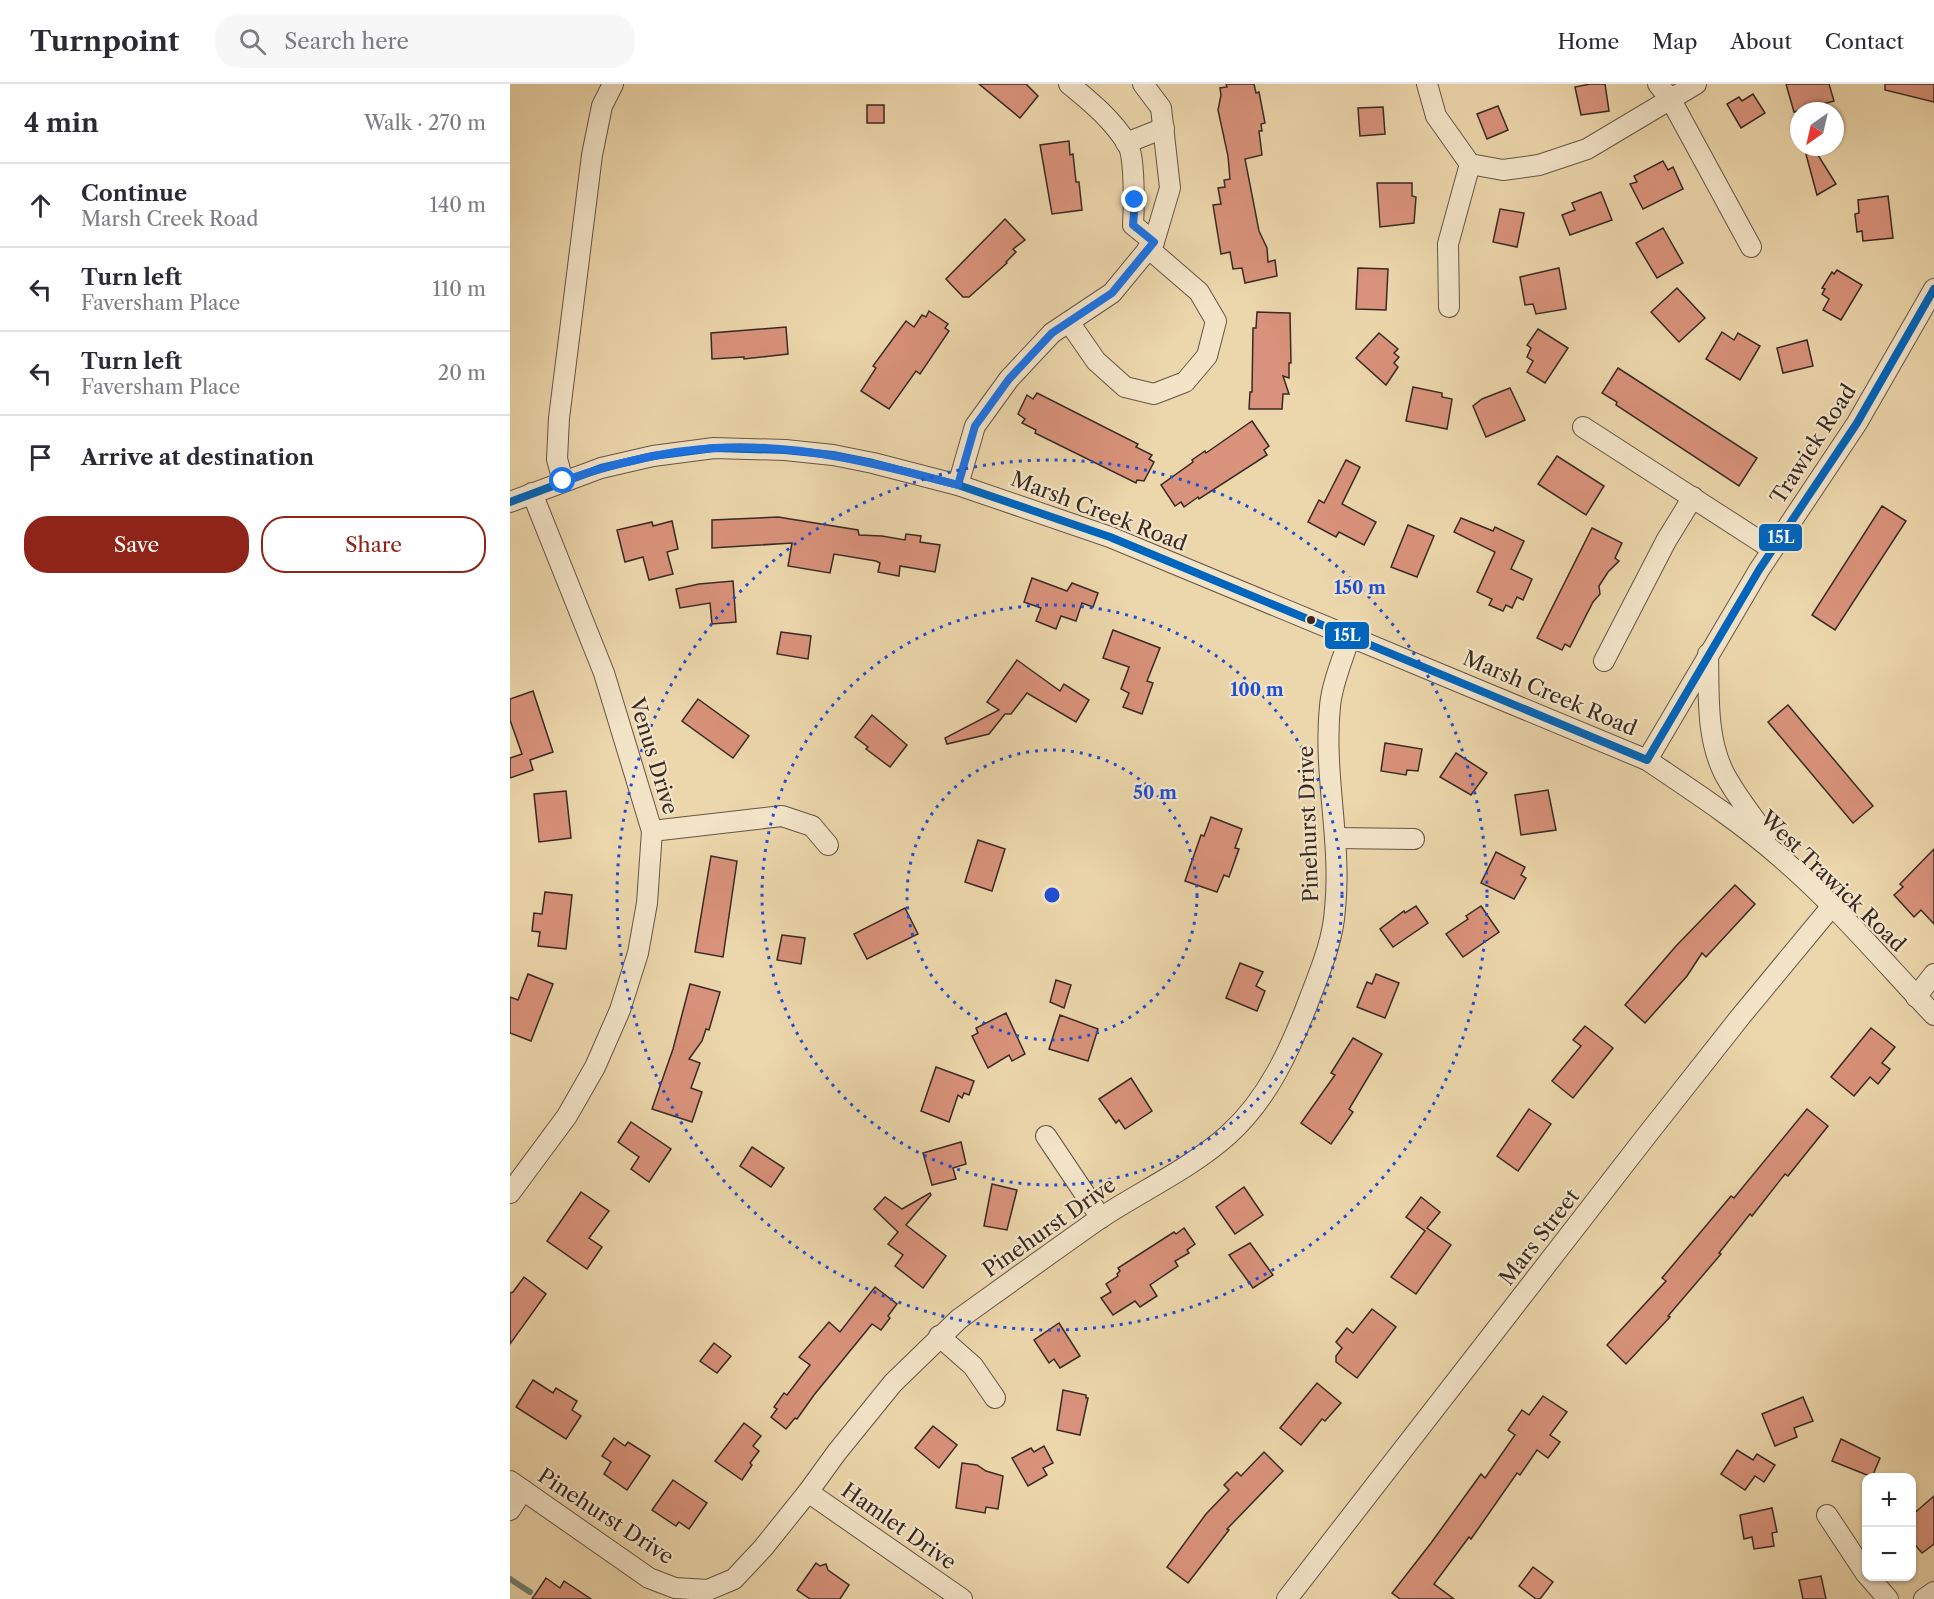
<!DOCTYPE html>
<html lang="en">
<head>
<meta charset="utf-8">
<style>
  :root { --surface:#fff; --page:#f7f7f7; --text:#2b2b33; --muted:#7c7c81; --line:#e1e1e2; --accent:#8f2418 }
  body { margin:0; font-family:"Libre Caslon Text",serif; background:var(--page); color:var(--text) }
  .controls { position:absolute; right:18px; bottom:18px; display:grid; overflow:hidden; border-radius:12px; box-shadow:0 2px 4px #0004 }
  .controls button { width:54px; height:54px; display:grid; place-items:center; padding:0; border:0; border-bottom:2px solid var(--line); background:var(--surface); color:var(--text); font:30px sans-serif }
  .compass { position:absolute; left:1280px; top:18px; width:54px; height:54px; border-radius:50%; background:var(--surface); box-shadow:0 2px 4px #0004; rotate:214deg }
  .stop { position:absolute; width:18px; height:18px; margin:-14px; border:4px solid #1a73e8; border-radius:50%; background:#fff }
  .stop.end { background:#1a73e8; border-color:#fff; box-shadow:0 2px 6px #0008 }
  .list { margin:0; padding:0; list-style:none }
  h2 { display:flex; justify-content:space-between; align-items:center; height:78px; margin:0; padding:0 24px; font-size:26px }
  h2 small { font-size:20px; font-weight:400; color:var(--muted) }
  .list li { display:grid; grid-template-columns:39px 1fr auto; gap:18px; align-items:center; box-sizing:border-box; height:84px; padding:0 24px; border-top:2px solid var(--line) }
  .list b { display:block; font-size:22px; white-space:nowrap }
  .list p { margin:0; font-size:20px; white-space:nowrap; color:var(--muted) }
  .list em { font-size:20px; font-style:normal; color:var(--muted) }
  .actions { display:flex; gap:12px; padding:18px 24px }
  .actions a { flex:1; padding:14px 0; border:2px solid var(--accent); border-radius:24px; text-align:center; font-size:21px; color:var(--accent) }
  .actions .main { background:var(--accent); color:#fff }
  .icon { flex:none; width:33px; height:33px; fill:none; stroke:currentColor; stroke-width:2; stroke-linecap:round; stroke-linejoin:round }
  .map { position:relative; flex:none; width:1424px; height:1515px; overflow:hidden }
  header { display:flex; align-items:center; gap:36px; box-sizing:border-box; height:84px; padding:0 30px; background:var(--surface); border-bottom:2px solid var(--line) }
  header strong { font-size:28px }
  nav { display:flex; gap:33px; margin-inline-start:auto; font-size:21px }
  .search { width:420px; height:54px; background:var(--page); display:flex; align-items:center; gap:15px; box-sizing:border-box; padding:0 21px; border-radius:24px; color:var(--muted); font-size:22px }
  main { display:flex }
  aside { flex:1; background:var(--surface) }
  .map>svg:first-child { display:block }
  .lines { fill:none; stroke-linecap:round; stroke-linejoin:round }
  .stream { stroke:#728074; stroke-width:6 }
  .building { fill:#d9927b; stroke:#382a24; stroke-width:1.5 }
  .minor-casing { stroke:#655546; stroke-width:22 }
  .minor { stroke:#f3e4c8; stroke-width:20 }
  .bus-1-casing { stroke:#f3e4c8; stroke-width:12 }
  .bus-1 { stroke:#0065bd; stroke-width:8 }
  .route { stroke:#1a73e8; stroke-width:8 }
  .ring { fill:none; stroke:#1d4ed8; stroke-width:3; stroke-dasharray:3 6 }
  .bus-dot { fill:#382a24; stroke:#f3e4c8; stroke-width:2 }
  .labels { text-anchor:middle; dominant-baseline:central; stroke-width:4.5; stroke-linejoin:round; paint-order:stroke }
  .street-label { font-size:21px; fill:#382a24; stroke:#f3e4c8 }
  .centre { fill:#1d4ed8; stroke:#f3e4c8; stroke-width:3 }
  .ring-label { font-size:18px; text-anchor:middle; font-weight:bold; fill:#1d4ed8; stroke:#f3e4c8; stroke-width:4.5; stroke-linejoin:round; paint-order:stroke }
  .line-badge { stroke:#f3e4c8; stroke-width:2 }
  .badge-label { font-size:16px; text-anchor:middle; font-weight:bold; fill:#fff }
</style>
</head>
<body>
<header>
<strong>Turnpoint</strong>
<div class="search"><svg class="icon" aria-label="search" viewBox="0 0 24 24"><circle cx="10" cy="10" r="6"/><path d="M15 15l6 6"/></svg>Search here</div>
<nav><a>Home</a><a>Map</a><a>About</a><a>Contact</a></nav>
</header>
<main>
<aside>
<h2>4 min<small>Walk · 270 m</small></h2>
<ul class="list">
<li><svg class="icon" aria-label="ahead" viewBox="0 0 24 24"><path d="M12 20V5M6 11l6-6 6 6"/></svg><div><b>Continue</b><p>Marsh Creek Road</p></div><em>140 m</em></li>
<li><svg class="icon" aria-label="left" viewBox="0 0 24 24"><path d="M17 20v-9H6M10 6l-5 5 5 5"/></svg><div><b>Turn left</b><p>Faversham Place</p></div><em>110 m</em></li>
<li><svg class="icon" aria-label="left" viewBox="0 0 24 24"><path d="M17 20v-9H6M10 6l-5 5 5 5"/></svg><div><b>Turn left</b><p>Faversham Place</p></div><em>20 m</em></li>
<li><svg class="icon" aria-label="arrive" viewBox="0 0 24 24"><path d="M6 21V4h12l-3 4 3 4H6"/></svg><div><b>Arrive at destination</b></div></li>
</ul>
<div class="actions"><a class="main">Save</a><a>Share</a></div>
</aside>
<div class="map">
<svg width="1424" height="1515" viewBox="0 0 1424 1515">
  <rect width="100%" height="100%" fill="#ecd6ab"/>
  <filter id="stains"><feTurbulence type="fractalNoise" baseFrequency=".00333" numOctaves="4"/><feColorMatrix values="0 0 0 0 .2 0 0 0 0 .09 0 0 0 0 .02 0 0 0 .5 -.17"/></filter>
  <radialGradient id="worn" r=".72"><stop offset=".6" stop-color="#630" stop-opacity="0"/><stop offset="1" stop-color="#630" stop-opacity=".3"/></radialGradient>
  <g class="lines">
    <polyline class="stream" points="0,1495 20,1508"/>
  </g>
  <g class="building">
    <polygon points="469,0 516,0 528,12 510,34"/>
    <polygon points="716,0 744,0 746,9 749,8 755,39 751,40 752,47 749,47 752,71 735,75 749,147 757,164 758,178 765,176 767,192 735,199 732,184 723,185 720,168 711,170 703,121 711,120 708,104 715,103 714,96 720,95 718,72 708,26 711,11 710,4 717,3"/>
    <polygon points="1080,0 1095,0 1099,27 1071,31 1065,3"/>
    <polygon points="1276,0 1319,0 1324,17 1284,28"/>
    <polygon points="1375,0 1424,0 1424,18 1375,6"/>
    <polygon points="1243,10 1255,29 1231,44 1217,20 1229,13 1232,17"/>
    <rect x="357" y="21" width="17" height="18"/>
    <polygon points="988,22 998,46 977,55 967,30"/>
    <polygon points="873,23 875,50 850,52 848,24"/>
    <polygon points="559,57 560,71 563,70 566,98 569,98 572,126 542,130 530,61"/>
    <polygon points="1294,63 1303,63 1326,100 1307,111"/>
    <polygon points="1153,77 1158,86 1163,83 1173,105 1133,125 1120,100 1127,98 1124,92"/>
    <polygon points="867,99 902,99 902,112 906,113 904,139 870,143"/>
    <polygon points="1091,108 1102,136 1060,151 1052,131 1065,126 1062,119"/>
    <polygon points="1378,112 1383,154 1353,157 1352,147 1347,148 1345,130 1349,129 1348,116"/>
    <polygon points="990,125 1014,129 1007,163 983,158"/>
    <polygon points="495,135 515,156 503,165 506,168 496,178 497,179 459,213 453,213 436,195"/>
    <polygon points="1153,144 1173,179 1147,194 1126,159"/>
    <polygon points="848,184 878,185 876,226 846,225"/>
    <polygon points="1049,184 1056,225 1026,230 1023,220 1015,221 1010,193"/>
    <polygon points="1327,186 1352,201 1331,236 1313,226 1319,215 1312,210 1315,205 1312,204 1322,188 1324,190"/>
    <polygon points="1167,204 1195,234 1169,258 1141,228"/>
    <polygon points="419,227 438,240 435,244 439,247 410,290 406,287 379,325 351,307 366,284 363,282 396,237 404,243 412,231 416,233"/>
    <polygon points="747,228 780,229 781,279 779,279 779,294 773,292 779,310 773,310 772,325 739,325 740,308 742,308 743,244 746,244"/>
    <polygon points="276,243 278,270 234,275 234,273 202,275 201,249"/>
    <polygon points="1028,245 1058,264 1035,299 1017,288 1023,277 1017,273 1021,264 1017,261"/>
    <polygon points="1212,248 1224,256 1228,249 1250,262 1230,296 1196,275"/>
    <polygon points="869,249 888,265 884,269 889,273 884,279 888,283 876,301 846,274"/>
    <polygon points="1297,256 1303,282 1273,289 1267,264"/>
    <polygon points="1108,284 1247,374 1229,402 1106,321 1107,318 1092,309"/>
    <polygon points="903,303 932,309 932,313 942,315 937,345 896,337"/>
    <polygon points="1000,304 1015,336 976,353 963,322 972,315"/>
    <polygon points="527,309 628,360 626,363 642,371 639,375 644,378 634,397 627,396 626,399 525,349 526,346 512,339 515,335 508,330 517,311 523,315"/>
    <polygon points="742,337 759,362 754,366 757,371 689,415 688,413 674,423 671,418 665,422 651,401 683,378 682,376 695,367 696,369"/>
    <polygon points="1047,372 1094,402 1076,431 1028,400"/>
    <polygon points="836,376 850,383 832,420 866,438 854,461 829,448 826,453 798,438 809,416 814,419"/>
    <polygon points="1372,422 1396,437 1325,546 1302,531"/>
    <polygon points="268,433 348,446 349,451 372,452 395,456 396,450 411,452 410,458 430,461 425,488 390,482 389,492 368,488 370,479 366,477 324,470 320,489 278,482 282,459 202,464 202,436"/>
    <polygon points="951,434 983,447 985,443 1014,457 1001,485 1022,495 1013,516 1007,513 1002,524 996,521 993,527 979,521 982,515 967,508 985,468 944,448"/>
    <polygon points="162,437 168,465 157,468 163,490 139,496 133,473 115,478 107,446 142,438 143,442"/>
    <polygon points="898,441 924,452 907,493 881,483"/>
    <polygon points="1082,444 1112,459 1105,474 1109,477 1098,488 1089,502 1090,510 1083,518 1060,563 1055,560 1052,566 1027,554"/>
    <polygon points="522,494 557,507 562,499 588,509 583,523 572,519 566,537 551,532 546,545 526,537 531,524 514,518"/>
    <polygon points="223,497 226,538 202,540 200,519 170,524 166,505 189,500"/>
    <polygon points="603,546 650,564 637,597 643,599 632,630 613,623 619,609 611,605 619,583 593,574"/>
    <polygon points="271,548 301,552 298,575 267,570"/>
    <polygon points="507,576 550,607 554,600 579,616 566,638 517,609 501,630 495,630 479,650 437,660 435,654 489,626 477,618"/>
    <polygon points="23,607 43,668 20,676 23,686 0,694 0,674 12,670 0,636 0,615"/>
    <polygon points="188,615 239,652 223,674 172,637"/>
    <polygon points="1278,621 1363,722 1343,739 1258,638"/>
    <polygon points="362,631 397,661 380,683 356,665 358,663 345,653"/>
    <polygon points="875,659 912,665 908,687 897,686 896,691 871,687"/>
    <polygon points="946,669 977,689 961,711 930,693"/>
    <polygon points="1038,706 1046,746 1011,751 1005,711"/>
    <polygon points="56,707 61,754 29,758 24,710"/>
    <polygon points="701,733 732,745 725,764 729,765 719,793 714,791 707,808 675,797 691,751 694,752"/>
    <polygon points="468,756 495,765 482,807 455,798"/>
    <polygon points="1424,765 1424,840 1411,826 1404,833 1384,811 1393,803 1390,800"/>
    <polygon points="986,768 1015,783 1011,791 1016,794 1004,815 971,799"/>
    <polygon points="201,772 227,777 213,873 185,868"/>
    <polygon points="1225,801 1245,820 1196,873 1192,869 1177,892 1135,939 1115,921 1166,862"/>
    <polygon points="35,808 62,811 56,865 28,862 30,848 22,847 24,829 32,830"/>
    <polygon points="906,822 918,839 883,863 870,845 894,827 895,829"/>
    <polygon points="971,822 989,848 953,873 936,850 958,835 956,832"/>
    <polygon points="395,824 408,850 357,875 344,850"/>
    <polygon points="272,851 295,854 291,880 267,876"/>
    <polygon points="730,879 753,888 746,902 755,907 747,927 716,914"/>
    <polygon points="18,890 43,900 21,957 0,949 0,913 8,916"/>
    <polygon points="866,890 889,899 875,934 847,923 857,898 862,900"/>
    <polygon points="546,896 561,901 554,924 540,918"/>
    <polygon points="180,900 210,908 199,946 196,945 192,957 179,975 190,979 181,1004 192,1008 182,1038 142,1025 163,965"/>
    <polygon points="496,929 515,970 502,977 499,971 478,984 462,952 468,949 466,944"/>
    <polygon points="550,931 588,945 578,977 539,965"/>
    <polygon points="1075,942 1103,964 1063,1014 1042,997 1071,962 1063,956"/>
    <polygon points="1361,944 1385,963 1372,979 1380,985 1368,1000 1360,993 1344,1012 1321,993"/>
    <polygon points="843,954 872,970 839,1025 843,1028 821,1060 791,1039 825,991 821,989"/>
    <polygon points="426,983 464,997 459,1011 454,1009 452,1014 448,1011 439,1038 411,1027"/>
    <polygon points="621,994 642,1027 615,1045 609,1036 606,1039 589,1015"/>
    <polygon points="1019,1025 1041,1040 1008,1087 987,1072"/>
    <polygon points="1297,1025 1318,1042 1278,1092 1275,1090 1242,1132 1240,1130 1209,1169 1211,1170 1158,1232 1160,1233 1116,1280 1097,1261 1156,1197 1152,1194 1221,1112 1224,1114"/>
    <polygon points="121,1038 161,1065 139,1098 121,1085 129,1073 108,1058"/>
    <polygon points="451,1058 456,1080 443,1084 446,1095 422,1101 413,1069"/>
    <polygon points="242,1063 274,1084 261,1103 230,1082"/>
    <polygon points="482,1100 507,1106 497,1146 474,1142"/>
    <polygon points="734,1103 753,1131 725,1150 706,1123"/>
    <polygon points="71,1108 99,1127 79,1154 92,1163 77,1185 37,1157"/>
    <polygon points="420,1109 421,1111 396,1141 436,1172 413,1204 385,1182 393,1171 378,1160 388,1148 364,1125 375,1113 392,1125"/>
    <polygon points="911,1113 930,1128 917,1144 941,1161 906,1210 881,1193 915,1147 896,1133"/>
    <polygon points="674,1144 685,1160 677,1166 679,1169 665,1177 668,1182 640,1201 647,1212 630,1223 625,1217 603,1231 591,1214 601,1208 596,1200 608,1192 607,1190 610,1187 608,1184 664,1148 666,1150"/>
    <polygon points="740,1159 763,1191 743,1204 719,1171"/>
    <polygon points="14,1193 36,1210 0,1260 0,1209 3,1208"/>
    <polygon points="365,1203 387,1220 378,1232 380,1234 371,1246 362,1240 304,1311 287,1335 285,1334 276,1345 261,1333 267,1325 264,1323 274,1309 277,1311 300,1281 289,1273 319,1238 330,1248"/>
    <polygon points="862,1225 886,1243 847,1294 826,1278 826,1272 832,1264 826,1258 837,1244 843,1249"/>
    <polygon points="549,1239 570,1272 550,1284 544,1275 539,1279 524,1256"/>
    <polygon points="204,1259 221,1272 207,1289 190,1277"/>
    <polygon points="23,1296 43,1309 46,1304 67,1317 62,1326 71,1332 56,1355 6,1323"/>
    <polygon points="807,1299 831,1319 815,1337 812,1335 791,1361 770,1344"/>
    <polygon points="553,1306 576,1311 576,1314 578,1314 570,1351 547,1346"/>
    <polygon points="1033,1312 1057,1328 1040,1351 1050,1358 1038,1374 1027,1366 1010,1391 1007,1389 961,1455 959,1453 924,1500 944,1515 890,1515 882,1509 921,1459 971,1390 975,1394 1005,1351 998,1346 1012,1326 1019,1331"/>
    <polygon points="1293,1313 1303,1337 1284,1344 1287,1353 1265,1362 1252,1330"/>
    <polygon points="234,1339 251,1352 243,1362 249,1367 240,1379 242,1381 232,1396 205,1377"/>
    <polygon points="423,1342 447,1361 429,1384 405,1364"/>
    <polygon points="104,1354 115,1362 118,1358 140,1372 117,1406 94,1390 101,1378 92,1372"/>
    <polygon points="1331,1355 1370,1374 1362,1393 1322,1377"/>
    <polygon points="534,1362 543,1379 533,1384 537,1391 518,1402 502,1374 521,1364 524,1368"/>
    <polygon points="1227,1366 1243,1376 1247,1370 1265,1381 1254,1398 1245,1392 1235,1406 1211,1390"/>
    <polygon points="754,1368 773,1387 717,1445 719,1446 678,1499 657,1483 696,1430 719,1406 714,1401 727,1388 731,1392"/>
    <polygon points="452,1379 467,1381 476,1387 493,1392 488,1425 476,1423 475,1429 446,1424"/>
    <polygon points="163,1396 197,1419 179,1445 169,1438 166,1442 142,1426"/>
    <polygon points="1424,1412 1424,1460 1412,1469 1401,1456 1401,1432"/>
    <polygon points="1262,1424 1267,1448 1262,1449 1264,1462 1244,1465 1242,1453 1234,1455 1230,1431"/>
    <polygon points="306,1479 310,1482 316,1480 318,1486 339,1501 330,1515 300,1515 287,1506"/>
    <polygon points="1023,1483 1043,1498 1030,1515 1026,1515 1009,1502"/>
    <polygon points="1311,1492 1316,1515 1293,1515 1289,1496"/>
    <polygon points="36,1494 50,1504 54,1497 81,1515 22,1515"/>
  </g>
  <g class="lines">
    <defs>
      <g id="minor">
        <path d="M559,0C581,18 603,36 618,61C625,74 624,125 623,141L644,158"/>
        <polyline points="917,0 926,32 960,80 993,86 1029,81 1077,65 1186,0"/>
        <polyline points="1148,0 1161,16 1241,163"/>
        <polyline points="616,59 654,44"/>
        <polyline points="939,223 938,160 960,80"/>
        <polyline points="559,238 586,277 615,303 644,310 675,298 697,272 706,237 689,208 638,164"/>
        <polyline points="1073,343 1262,465"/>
        <polyline points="53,397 47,375 49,334 82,71 92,22 103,0"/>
        <polyline points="448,401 465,342 499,295 542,249 602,209 644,158 660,104 651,24 633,0"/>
        <path d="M0,418L91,384L143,372L204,364L275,366L323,371L363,379L448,401L600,453L1137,676C1183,707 1229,737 1270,773C1326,821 1374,878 1424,931"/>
        <path d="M1198,570C1199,610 1196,653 1214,689C1226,712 1241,730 1256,751"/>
        <polyline points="1094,577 1156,457 1183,413"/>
        <polyline points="1137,676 1249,486 1347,339 1424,205"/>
        <polyline points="142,747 272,732 302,742 318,761"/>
        <polyline points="825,754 904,755"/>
        <polyline points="1406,913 1424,890"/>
        <polyline points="536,1052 591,1134"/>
        <polyline points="0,1109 57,1032 85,983 110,926 128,869 137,819 142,747 94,589 22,409"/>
        <polyline points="429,1252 463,1282 485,1314"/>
        <path d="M0,1397L139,1494L165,1504L198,1506L224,1495L253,1464L298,1408L327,1368L383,1299L449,1235C495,1202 542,1168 589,1135C631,1107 680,1085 718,1051C758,1015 780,966 799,916C810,887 823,857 825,825C832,758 813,690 820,622C822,599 833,575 840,552"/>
        <polyline points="298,1408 452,1515"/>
        <polyline points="0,1426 13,1406"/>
        <polyline points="1317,1431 1356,1490"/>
        <polyline points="1358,1492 1378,1515"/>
        <polyline points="777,1515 1137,1051 1231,932 1322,822"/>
        <polyline points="1414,1515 1424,1508"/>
      </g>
    </defs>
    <use href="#minor" class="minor-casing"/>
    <use href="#minor" class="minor"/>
    <defs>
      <polyline id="bus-1" points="0,418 91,384 143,372 204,364 275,366 323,371 363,379 448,401 600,453 1137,676 1249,486 1347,339 1424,205"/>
    </defs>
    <use href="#bus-1" class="bus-1-casing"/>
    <use href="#bus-1" class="bus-1"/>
  </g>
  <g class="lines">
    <path class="route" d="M53,397C102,380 153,367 205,364C288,359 369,380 448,401L465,342L499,295L542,249L602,209L644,158L623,141L625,116"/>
  </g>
  <g class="ring">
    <circle cx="542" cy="811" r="145"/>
    <circle cx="542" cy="811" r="290"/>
    <circle cx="542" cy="811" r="435"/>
  </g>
  <circle class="bus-dot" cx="801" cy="536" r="5"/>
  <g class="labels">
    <g class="street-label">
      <text transform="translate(1303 360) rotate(-57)">Trawick Road</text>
      <text transform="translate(589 427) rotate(21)">Marsh Creek Road</text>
      <text transform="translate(1040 609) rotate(23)">Marsh Creek Road</text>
      <text transform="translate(144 672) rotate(73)">Venus Drive</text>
      <text transform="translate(798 740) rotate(-92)">Pinehurst Drive</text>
      <text transform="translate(1323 797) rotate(44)">West Trawick Road</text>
      <text transform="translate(539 1143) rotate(-35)">Pinehurst Drive</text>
      <text transform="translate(1029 1153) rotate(-52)">Mars Street</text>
      <text transform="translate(96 1432) rotate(33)">Pinehurst Drive</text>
      <text transform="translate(389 1442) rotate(35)">Hamlet Drive</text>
    </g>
  </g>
  <circle cx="542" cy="811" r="9" class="centre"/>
  <g class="ring-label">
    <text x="850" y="510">150 m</text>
    <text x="747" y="612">100 m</text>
    <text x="645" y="715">50 m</text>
  </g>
  <g class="line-badge">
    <rect x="1248" y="439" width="45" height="29" rx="6" fill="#0065bd"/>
    <rect x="814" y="537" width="46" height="29" rx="6" fill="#0065bd"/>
  </g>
  <g class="badge-label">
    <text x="1271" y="459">15L</text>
    <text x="837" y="557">15L</text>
  </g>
  <rect width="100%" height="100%" filter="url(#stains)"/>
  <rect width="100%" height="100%" fill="url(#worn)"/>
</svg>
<div class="controls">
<button>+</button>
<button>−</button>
</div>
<svg class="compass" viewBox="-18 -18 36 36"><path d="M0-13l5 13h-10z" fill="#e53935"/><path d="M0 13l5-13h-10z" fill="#7c7c81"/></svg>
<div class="stop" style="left:53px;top:397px"></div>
<div class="stop end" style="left:625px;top:116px"></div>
</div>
</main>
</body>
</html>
